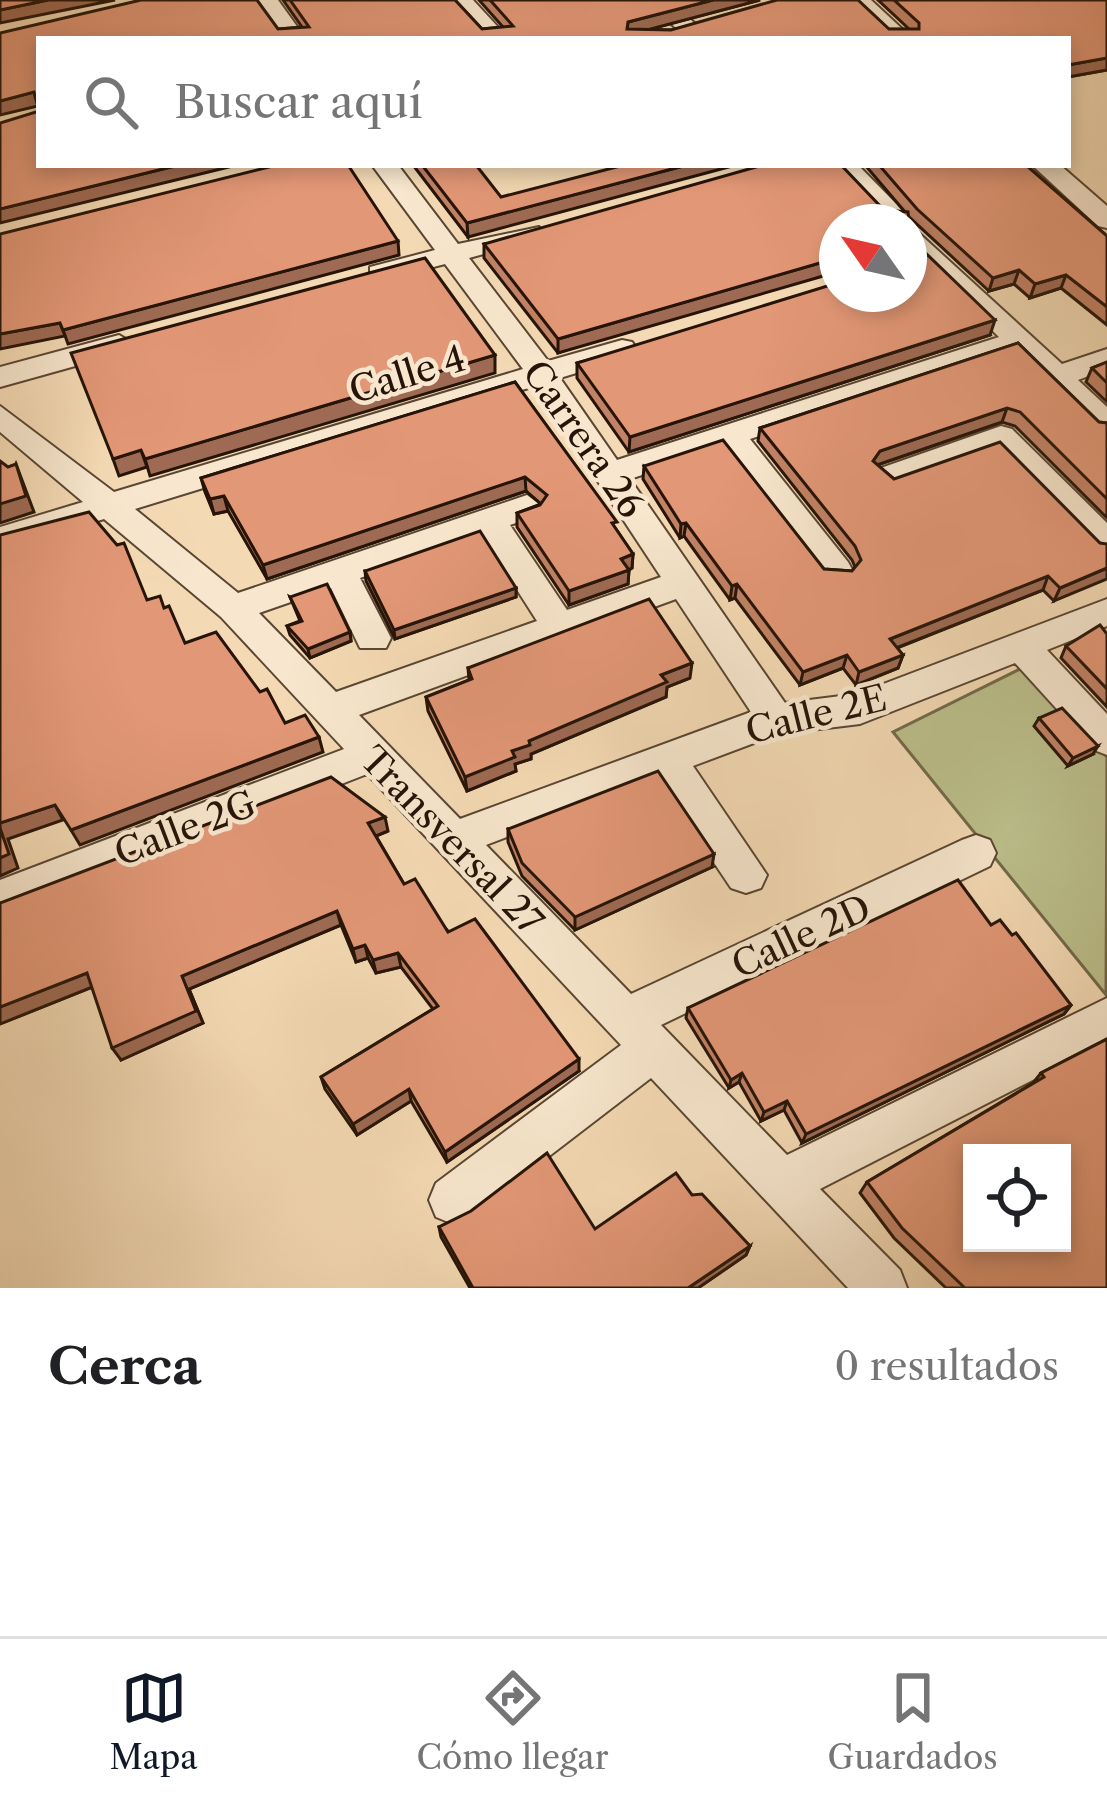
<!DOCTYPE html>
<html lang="es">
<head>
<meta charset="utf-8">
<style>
  :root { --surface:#fff; --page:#f2f2f2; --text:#202124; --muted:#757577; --line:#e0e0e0; --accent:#111827 }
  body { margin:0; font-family:"Libre Caslon Text",serif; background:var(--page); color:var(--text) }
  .controls { position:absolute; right:36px; bottom:36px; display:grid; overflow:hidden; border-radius:0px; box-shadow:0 6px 18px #0003 }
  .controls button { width:108px; height:108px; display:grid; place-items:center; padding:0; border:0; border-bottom:3px solid var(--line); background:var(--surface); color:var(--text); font:60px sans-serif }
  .compass { position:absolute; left:819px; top:204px; width:108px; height:108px; border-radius:50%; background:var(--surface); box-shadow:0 6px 18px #0003; rotate:304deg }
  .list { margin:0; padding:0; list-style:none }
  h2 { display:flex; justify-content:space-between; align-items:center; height:156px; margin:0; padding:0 48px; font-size:51px }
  h2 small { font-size:39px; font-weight:400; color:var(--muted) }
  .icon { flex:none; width:66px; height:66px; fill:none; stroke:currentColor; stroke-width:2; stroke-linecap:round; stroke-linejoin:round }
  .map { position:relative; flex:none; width:1107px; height:1288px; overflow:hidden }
  .search { position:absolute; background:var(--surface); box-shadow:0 6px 18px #0003; left:36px; right:36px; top:36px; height:132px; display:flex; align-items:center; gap:30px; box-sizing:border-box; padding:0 42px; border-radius:0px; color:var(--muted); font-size:45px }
  .sheet { height:348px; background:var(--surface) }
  nav { display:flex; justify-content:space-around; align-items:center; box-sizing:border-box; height:168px; border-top:3px solid var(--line); background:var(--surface); font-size:33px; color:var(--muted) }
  nav a { display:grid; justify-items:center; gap:6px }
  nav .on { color:var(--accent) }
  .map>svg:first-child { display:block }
  .green { fill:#bcc08c; stroke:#716a4a; stroke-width:3 }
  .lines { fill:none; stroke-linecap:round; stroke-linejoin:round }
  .street-casing { stroke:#5a4633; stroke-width:4 }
  .street { fill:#f8e7ce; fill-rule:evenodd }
  .wall { fill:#c28265; stroke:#261408; stroke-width:3 }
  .shaded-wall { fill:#9e6a53; stroke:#261408; stroke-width:3 }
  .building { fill:#e29776; stroke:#261408; stroke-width:3; fill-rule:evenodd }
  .labels { text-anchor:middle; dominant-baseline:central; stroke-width:9; stroke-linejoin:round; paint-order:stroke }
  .street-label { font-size:36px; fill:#261408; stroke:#f8e7ce }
</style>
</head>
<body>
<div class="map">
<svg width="1107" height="1288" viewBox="0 0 1107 1288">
  <rect width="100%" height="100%" fill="#f4dab4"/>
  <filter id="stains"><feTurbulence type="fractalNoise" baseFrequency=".00167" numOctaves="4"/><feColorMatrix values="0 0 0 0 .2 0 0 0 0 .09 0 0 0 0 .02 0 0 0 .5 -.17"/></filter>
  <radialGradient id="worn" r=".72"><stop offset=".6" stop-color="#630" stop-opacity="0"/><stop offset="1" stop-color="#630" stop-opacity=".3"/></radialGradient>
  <polygon class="green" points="1024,667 1107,757 1106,995 893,732"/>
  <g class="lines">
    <defs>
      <g id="street">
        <polygon points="256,0 278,0 306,39 284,39"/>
        <polygon points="450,0 473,0 509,39 486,39"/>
        <polygon points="645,0 669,0 712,39 688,39"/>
        <polygon points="847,0 871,0 913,39 889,39"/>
        <path d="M372,165H398L458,244L539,227V239L469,258L548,361L622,340L632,342L637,349L632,356L560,378L617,460L999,337L909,248V222H884L831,165H858L908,216L910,225L1062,364L1107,349V369L1078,380L1107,407V435L1096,432L1015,352L750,439L848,562L853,571L848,580H824L723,448L630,479L785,703L857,694L1107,599V626L1047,650L1107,714V755L1094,750L1015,663L860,724L778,734L693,766L767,875L761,888L746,893L731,888L658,779L486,845L631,994L962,840L976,835L990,840L996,853L990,866L661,1025L787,1155L1107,998V1042L820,1189L900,1270L907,1288H848L651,1078L470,1217L453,1224L436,1217L429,1200L436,1183L621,1045L367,774L0,918V880L344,749L221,617L104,519L0,551V527L83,502L0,432V406L114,492L523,369L445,264L380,281L370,279V267L435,250ZM535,386L661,577L567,610L510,525L539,515L543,507L527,495L238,593L135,509ZM482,535L537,621L336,692L259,613L331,588L360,648H386L391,638L360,578ZM676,599L751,712L460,819L359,715Z"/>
        <polygon points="1032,165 1060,165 1107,206 1107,228 1098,226"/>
        <polygon points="119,335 134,344 129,351 0,387 0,367"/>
        <polygon points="1001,426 1012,429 1107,523 1107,555 1095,552 996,450 889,488 873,477 878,469"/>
      </g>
    </defs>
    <use href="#street" class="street-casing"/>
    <use href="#street" class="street"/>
  </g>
  <g class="wall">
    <polygon points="283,0 455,0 482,29 503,27 479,0 760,0 646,30 909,29 878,0 1107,0 1107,70 1068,77 1068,39 278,29 302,27"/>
    <polygon points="413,165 476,165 468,237"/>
    <polygon points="865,165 1026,165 1107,236 1107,325 1061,288 1030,298 1014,284 989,291 908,216 558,353 484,258 484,244 884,210 905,212"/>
    <polygon points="909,237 990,335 629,452 577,378 577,363 837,294"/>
    <polygon points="1018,343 1099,422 1107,423 1107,518 1015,426 1002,422 877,465 894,479 1100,543 1054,601 1043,590 897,648 903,655 898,668 856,685 843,668 800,685 735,598 730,600 684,536 680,538 643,479 644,466 824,569 852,571 855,567 852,560 758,441 760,428"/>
    <polygon points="1107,362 1107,402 1086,382 1092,368"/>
    <polygon points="515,382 633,554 632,568 629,570 628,584 569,605 517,527 517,513 541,504 526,491 267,579 228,511 214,514 205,492 201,478"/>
    <polygon points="365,571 516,588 516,597 395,639 366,581"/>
    <polygon points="290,597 350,632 351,641 310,658 290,635 287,626 300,621"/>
    <polygon points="1107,634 1107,707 1061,658 1066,646"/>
    <polygon points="468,668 690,678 667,687 666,697 531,754 531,759 515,764 516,771 467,791 428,711 426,697 469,680"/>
    <polygon points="1039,718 1093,754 1068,766 1034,726"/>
    <polygon points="508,829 712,867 575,930 522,876 508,842"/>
    <polygon points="388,831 376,836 404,884 579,1071 447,1162 411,1101 357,1135 325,1089 321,1077 433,1009 401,967 376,973 368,958 356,962 341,925 189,989 203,1023 121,1060 92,987 0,1024 0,903"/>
    <polygon points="991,925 1071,1005 1064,1014 802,1143 784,1110 761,1121 739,1082 729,1088 686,1018 688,1008"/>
    <polygon points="1107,1039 1107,1288 946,1288 894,1238 860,1193 867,1182 1033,1083 1041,1073"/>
    <polygon points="692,1195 750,1246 746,1255 698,1288 470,1288 441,1237 439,1227 595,1229"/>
  </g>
  <g class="shaded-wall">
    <polygon points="48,0 115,0 0,23 0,10"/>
    <polygon points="713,0 760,0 628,35 626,39 628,22"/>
    <polygon points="1107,58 1107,70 1068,77 1068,65"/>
    <polygon points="34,92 38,106 0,115 0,101"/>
    <polygon points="179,165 237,165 0,223 0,209"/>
    <polygon points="687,165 736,165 468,237 467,223"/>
    <polygon points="398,241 399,255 68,344 63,330"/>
    <polygon points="837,258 837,272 558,353 558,339"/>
    <polygon points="1019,270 1014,284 989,291 993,278"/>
    <polygon points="1066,275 1061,288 1030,298 1035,284"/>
    <polygon points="995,320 990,335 629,452 630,437"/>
    <polygon points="60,323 65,336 0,349 0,334"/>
    <polygon points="495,355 495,373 150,476 145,459"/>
    <polygon points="1007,408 1002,422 877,465 873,461 880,451"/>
    <polygon points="141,450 147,467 119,476 113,459"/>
    <polygon points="16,464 34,512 0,523 0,504"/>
    <polygon points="525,477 526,491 267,579 263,565"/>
    <polygon points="224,496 228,511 214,514 210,499"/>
    <polygon points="686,523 684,536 680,538 681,524"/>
    <polygon points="633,554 632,568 621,573 621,559"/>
    <polygon points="1107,568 1107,579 1054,601 1060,588"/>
    <polygon points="629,570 628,584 569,605 569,591"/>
    <polygon points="1048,576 1043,590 886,652 890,639"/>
    <polygon points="737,584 735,598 730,600 732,586"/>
    <polygon points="516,588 516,597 395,639 394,630"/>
    <polygon points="350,632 351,641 310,658 308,649"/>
    <polygon points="847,655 843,668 800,685 803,672"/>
    <polygon points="903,655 898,668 856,685 859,672"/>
    <polygon points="692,663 690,678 667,687 666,697 531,754 531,759 515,764 516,771 467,791 465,777 529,741 661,675"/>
    <polygon points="319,737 323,752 80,845 71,830"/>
    <polygon points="1098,746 1093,754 1068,766 1073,758"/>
    <polygon points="55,805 63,820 8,839 18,868 0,876 0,823"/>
    <polygon points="385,817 388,831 371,838 368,823"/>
    <polygon points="714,854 712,867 575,930 575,917"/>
    <polygon points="337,911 341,925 189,989 203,1023 121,1060 112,1048 182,976"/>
    <polygon points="365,945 368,958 356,962 353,949"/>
    <polygon points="398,953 401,967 376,973 373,960"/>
    <polygon points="87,973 95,986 0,1024 0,1007"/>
    <polygon points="1071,1005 1064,1014 802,1143 806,1134"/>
    <polygon points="579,1059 579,1071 447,1162 445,1152"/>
    <polygon points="742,1073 739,1082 729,1088 731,1080"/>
    <polygon points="409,1089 411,1101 357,1135 353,1124"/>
    <polygon points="787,1101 784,1110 761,1121 764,1112"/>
    <polygon points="750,1246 746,1255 698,1288 688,1288"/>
  </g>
  <g class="building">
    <polygon points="0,0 48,0 0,10"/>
    <polygon points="141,0 257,0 278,29 309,27 290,0 455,0 482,29 513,26 490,0 713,0 628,22 627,29 671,30 777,0 858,0 889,29 919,29 919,23 894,0 1107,0 1107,58 1068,65 1068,39 39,39 39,110 34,92 0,101 0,33"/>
    <polygon points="39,111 39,165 179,165 0,209 0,123"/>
    <polygon points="277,165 348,165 398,241 63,330 60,323 0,334 0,234"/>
    <polygon points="422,165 476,165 501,197 624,165 687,165 467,223"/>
    <polygon points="763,165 841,165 884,210 908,212 909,222 837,222 837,258 558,339 484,244"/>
    <polygon points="879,165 1026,165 1107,236 1107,307 1066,275 1035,284 1019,270 993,278 917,209"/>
    <polygon points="909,229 909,237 995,320 630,437 577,363 837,283 837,294 909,294"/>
    <polygon points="425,258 495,355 145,459 141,450 113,459 71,353"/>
    <polygon points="1018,343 1099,422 1107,423 1107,499 1020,412 1007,408 880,451 873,461 894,479 1000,442 1100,543 1107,544 1107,568 1060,588 1048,576 890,639 903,655 859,672 847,655 803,672 737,584 732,586 686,523 681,524 644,466 723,440 824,569 852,571 861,560 855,546 760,428"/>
    <polygon points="1107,362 1107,383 1092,368"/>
    <polygon points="515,382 617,522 612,523 633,554 621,559 629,570 569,591 517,513 540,505 547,495 525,477 263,565 224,496 210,499 201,478"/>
    <polygon points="0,461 8,467 16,464 26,496 0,504"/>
    <polygon points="89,512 117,545 124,543 147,600 160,596 164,608 169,606 185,643 216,632 260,692 267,689 285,723 305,715 319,737 71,830 55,805 0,823 0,535"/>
    <polygon points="480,531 516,588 394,630 365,571"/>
    <polygon points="327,584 350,632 308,649 287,626 302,621 290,597"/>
    <polygon points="649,599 692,663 661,675 667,682 529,741 530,745 512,751 515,757 465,777 426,697 472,679 468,668"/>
    <polygon points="1100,625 1107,634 1107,689 1066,646"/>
    <polygon points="1062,708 1098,746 1073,758 1039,718"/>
    <polygon points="658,771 714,854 575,917 522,863 508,829"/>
    <polygon points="331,777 385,817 368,823 404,884 415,879 448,932 475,919 579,1059 445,1152 409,1089 353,1124 321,1077 438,1006 398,953 373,960 365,945 353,949 337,911 182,976 196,1011 112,1048 87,973 0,1007 0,903"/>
    <polygon points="0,828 9,854 0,858"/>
    <polygon points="958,880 991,925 1000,920 1012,935 1016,933 1071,1005 806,1134 787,1101 764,1112 742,1073 731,1080 688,1008"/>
    <path d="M1107,1039V1288H965L902,1228L867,1182L1044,1077L1041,1073ZM972,1153H1062V1243H972Z"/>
    <polygon points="547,1153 595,1229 676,1173 692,1195 702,1194 750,1246 688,1288 473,1288 439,1227 471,1211"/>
  </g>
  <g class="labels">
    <g class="street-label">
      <text transform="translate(407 374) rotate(-17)">Calle 4</text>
      <text transform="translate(584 439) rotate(55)">Carrera 26</text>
      <text transform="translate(816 714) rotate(-14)">Calle 2E</text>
      <text transform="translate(185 828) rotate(-21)">Calle 2G</text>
      <text transform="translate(452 840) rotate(46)">Transversal 27</text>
      <text transform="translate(801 936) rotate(-25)">Calle 2D</text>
    </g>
  </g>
  <rect width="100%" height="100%" filter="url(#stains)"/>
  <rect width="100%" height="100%" fill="url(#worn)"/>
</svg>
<div class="controls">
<button><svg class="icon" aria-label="locate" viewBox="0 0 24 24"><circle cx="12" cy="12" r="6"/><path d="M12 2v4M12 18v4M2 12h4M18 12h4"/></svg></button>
</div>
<svg class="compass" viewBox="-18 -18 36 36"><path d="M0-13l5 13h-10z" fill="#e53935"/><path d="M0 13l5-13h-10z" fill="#757577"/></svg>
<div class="search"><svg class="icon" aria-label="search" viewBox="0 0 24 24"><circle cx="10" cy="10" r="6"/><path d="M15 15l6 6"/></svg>Buscar aquí</div>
</div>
<section class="sheet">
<h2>Cerca<small>0 resultados</small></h2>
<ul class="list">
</ul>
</section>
<nav>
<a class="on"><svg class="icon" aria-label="map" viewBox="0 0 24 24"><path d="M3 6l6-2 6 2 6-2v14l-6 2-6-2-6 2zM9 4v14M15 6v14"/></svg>Mapa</a>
<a><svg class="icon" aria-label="directions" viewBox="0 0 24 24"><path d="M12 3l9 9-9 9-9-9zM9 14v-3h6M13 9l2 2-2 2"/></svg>Cómo llegar</a>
<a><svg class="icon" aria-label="saved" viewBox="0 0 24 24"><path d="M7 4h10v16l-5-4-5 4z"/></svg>Guardados</a>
</nav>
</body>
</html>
